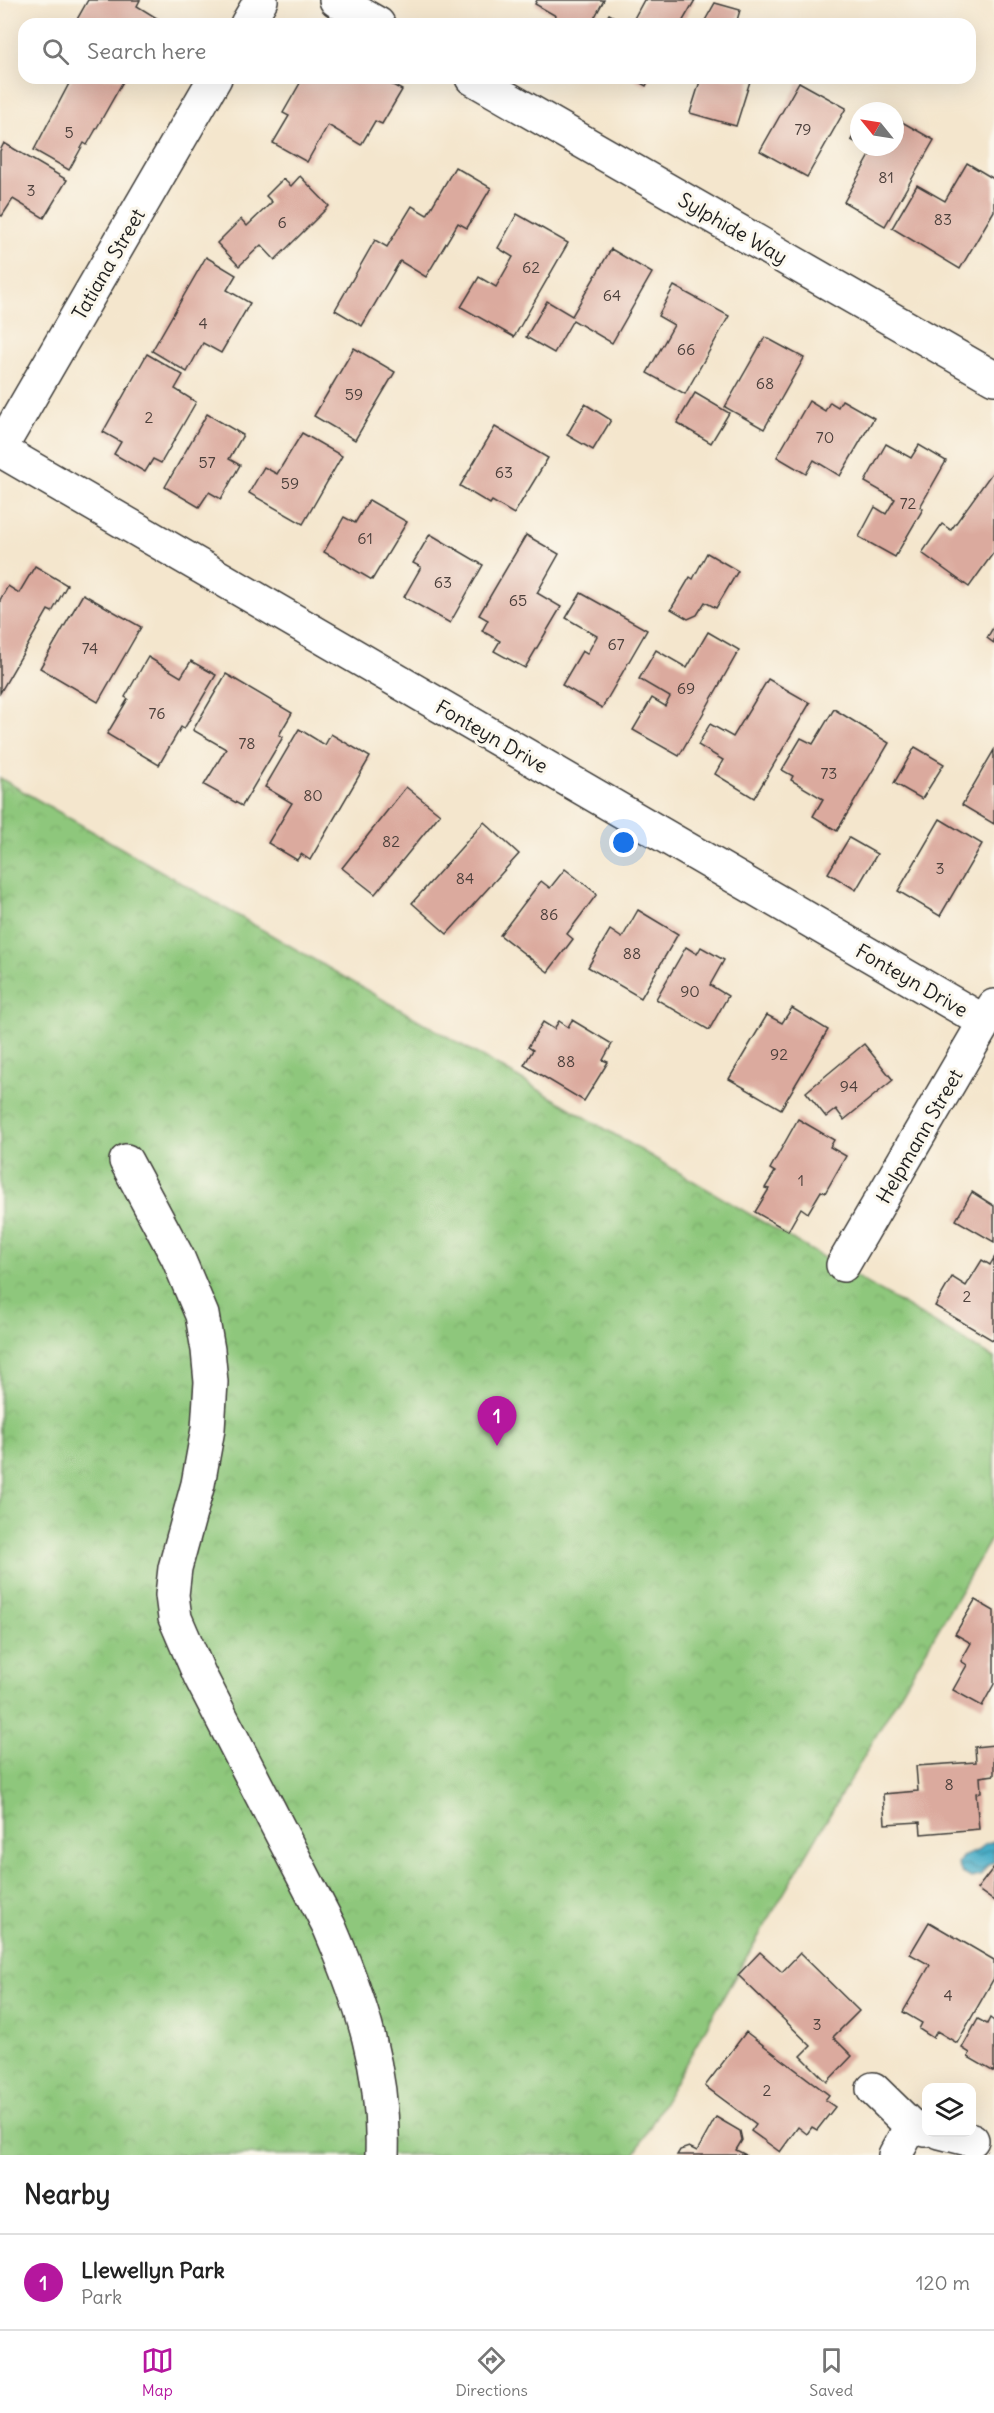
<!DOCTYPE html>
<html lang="en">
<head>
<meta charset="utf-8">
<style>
  :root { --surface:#fff; --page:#f6f6f6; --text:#222; --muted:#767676; --line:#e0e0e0; --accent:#b5179e }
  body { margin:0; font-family:Delius,sans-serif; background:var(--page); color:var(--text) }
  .controls { position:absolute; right:18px; bottom:18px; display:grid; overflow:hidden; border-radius:12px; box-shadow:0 6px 24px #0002 }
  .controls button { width:54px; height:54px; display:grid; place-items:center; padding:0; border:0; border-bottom:2px solid var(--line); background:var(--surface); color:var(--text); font:30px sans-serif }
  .compass { position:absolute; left:850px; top:102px; width:54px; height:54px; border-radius:50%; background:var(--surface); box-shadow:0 6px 24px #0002; rotate:300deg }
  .you { position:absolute; left:624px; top:843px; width:21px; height:21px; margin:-15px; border:4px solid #fff; border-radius:50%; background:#1a73e8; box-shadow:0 0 0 9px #1a73e833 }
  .badge { display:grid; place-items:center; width:39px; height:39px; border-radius:50%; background:var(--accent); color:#fff; font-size:20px; font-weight:700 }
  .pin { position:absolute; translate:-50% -50px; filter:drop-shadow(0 2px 3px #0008) }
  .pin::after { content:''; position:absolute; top:32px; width:21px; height:18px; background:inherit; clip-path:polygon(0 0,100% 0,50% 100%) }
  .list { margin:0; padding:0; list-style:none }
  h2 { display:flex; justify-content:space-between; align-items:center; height:78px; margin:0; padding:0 24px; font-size:26px }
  h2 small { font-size:20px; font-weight:400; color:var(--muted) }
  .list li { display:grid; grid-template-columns:39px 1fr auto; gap:18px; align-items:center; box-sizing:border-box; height:96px; padding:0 24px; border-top:2px solid var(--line) }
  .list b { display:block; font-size:22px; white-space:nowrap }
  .list p { margin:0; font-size:20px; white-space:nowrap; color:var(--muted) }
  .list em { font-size:20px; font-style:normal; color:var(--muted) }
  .icon { flex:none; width:33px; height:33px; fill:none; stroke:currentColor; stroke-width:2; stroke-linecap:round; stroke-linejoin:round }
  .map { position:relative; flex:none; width:994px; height:2155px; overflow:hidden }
  .search { position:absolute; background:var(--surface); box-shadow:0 6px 24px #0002; left:18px; right:18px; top:18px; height:66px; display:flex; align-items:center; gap:15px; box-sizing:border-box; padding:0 21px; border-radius:18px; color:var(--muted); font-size:22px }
  .sheet { height:174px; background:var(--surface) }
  nav { display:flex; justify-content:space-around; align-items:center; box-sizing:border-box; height:84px; border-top:2px solid var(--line); background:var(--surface); font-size:16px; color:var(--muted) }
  nav a { display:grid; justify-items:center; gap:3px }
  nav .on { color:var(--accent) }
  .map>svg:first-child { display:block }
  .park { fill:url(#park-crowns); stroke:#55724c; stroke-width:1.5 }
  .water { fill:url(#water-waves); stroke:#326472; stroke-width:1.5 }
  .building { fill:#dbaa9e }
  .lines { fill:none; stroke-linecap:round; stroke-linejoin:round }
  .minor-casing { stroke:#3c3a37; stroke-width:36 }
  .minor { stroke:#fff; stroke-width:33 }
  .labels { text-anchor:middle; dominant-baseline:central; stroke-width:6; stroke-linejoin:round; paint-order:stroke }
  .number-label { font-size:16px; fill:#4c403c }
  .street-label { font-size:20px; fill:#1c1c1c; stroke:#fbf7ec }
</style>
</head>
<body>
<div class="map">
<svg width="994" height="2155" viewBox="0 0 994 2155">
  <defs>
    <pattern id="park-crowns" width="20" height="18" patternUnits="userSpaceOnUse" patternTransform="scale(1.5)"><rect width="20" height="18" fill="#8ec77b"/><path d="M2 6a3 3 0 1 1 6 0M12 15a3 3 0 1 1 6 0" fill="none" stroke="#7aaa6a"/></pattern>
    <pattern id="water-waves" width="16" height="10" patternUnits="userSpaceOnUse" patternTransform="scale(1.5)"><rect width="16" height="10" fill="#48adc7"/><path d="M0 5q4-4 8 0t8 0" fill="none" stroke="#3b8ca1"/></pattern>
  </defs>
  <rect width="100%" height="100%" fill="#fbf7ec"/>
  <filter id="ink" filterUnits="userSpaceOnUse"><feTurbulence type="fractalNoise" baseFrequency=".0167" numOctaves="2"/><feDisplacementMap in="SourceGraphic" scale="12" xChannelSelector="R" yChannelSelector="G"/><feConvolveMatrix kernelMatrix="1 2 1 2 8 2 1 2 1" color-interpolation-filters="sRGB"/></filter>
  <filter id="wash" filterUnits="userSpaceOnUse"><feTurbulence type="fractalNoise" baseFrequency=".008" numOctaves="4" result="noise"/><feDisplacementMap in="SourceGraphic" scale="24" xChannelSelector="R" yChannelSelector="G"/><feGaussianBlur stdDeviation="1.35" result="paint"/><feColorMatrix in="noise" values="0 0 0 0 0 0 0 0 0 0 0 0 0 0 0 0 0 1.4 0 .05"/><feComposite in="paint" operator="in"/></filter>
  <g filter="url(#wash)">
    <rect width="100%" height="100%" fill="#f4e6cd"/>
    <polygon class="park" points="0,778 505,1070 994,1358 994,1534 729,1987 634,2155 0,2155"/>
    <polygon class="water" points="994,1841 994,1862 988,1865 980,1876 971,1878 962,1873 958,1865 962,1857 979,1850 984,1844"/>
    <g id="blocks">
      <g class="building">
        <polygon points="88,0 140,0 137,6 160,20 158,24 77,24 75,23"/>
        <polygon points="537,0 604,0 591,24 551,24 556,16 535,4"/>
        <polygon points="644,0 695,0 681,24 631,24"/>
        <polygon points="715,3 740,10 736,24 703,24"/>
        <polygon points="609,14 626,24 603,24"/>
        <polygon points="72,78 125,78 87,145 84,143 69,170 34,150"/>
        <polygon points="303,78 367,78 373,81 375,78 380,78 402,90 382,124 375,121 361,145 328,125 307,162 273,143 289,116 283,113"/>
        <polygon points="632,78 650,78 646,86"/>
        <polygon points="701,78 751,78 736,126 690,113"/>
        <polygon points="799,82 846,108 807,177 760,151"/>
        <polygon points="895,118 934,140 885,226 844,202 872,152 864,147 895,147"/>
        <polygon points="859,127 859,144 851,140"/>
        <polygon points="4,143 67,180 44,218 13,199 2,216 0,215 0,151"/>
        <polygon points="967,163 994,179 994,211 960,269 892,228 917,185 945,201"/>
        <polygon points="455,167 491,188 467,228 458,223 426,277 400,261 362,326 335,310 375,240 387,247 412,206 427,215"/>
        <polygon points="300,176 329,206 275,260 261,245 239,266 217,243 241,219 247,226 272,202 266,196 283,179 291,186"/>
        <polygon points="517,214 568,243 514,337 461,307 479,277 496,287 513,257 498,248"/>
        <polygon points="611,249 652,273 612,343 573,320 554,353 526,337 547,301 572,316"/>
        <polygon points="206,257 236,275 227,290 250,303 221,353 203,343 187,372 152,351"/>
        <polygon points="674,286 729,316 685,394 647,373 674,325 658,316"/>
        <polygon points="765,337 804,358 764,429 725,407"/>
        <polygon points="354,348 395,372 355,440 314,416"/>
        <polygon points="147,354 183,375 175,389 196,402 161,463 153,459 145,472 114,454 121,442 103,432"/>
        <polygon points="695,393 729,413 711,443 677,423"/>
        <polygon points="842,400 874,418 840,476 814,460 806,474 777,457 809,401 825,411 830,402 838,407"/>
        <polygon points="585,404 611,420 593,450 567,435"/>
        <polygon points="207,414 243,435 229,459 240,465 221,499 209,492 199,507 165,487"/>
        <polygon points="495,427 548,458 514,514 492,501 490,504 460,486"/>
        <polygon points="302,433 342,456 303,524 249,493 264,467 277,474"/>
        <polygon points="886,444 911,458 919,445 946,461 920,507 923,509 895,557 859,537 875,507 886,514 895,499 865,482"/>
        <polygon points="994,470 994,552 969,587 922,553 942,524 951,530"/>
        <polygon points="369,500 407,522 372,580 324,552 344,517 355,523"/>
        <polygon points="430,534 483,565 450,623 404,597 421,567 413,563"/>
        <polygon points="526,535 559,554 537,593 561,607 525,668 494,651 500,641 482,631 488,620 479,615"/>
        <polygon points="707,553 738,571 716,608 705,602 697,615 688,619 671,609 690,577 693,579"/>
        <polygon points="35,566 67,585 52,612 48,610 0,693 0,600 8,586 19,593"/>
        <polygon points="581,593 647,630 602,708 562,685 582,651 587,654 597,636 566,618"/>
        <polygon points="83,594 141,627 98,702 40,668"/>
        <polygon points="994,626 994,643 987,638"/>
        <polygon points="708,632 739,650 679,756 633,730 652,698 665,706 670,697 639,679 656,650 687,668"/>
        <polygon points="148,657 181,677 191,661 216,675 184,729 181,727 159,765 107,734 128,699 125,697"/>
        <polygon points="226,674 292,713 279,735 283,737 242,806 204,785 226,749 193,730"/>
        <polygon points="768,679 810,703 754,798 715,774 723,760 698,745 710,724 733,737"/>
        <polygon points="834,709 889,743 837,831 813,816 823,799 791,780 793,776 782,770 801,738 813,744"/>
        <polygon points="299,729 325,745 331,734 370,757 310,860 301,854 297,860 268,843 292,803 265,787"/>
        <polygon points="915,747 944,764 922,799 894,783"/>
        <polygon points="994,750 994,824 962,805"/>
        <polygon points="406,787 440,814 375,894 342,868"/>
        <polygon points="940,819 982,844 940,916 898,891"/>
        <polygon points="484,822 519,854 447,934 412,903"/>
        <polygon points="849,838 877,854 856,890 828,873"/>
        <polygon points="565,869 597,894 567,934 573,939 548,972 500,935 541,881 550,888"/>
        <polygon points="638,910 678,934 641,998 588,967 610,930 622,938"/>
        <polygon points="686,947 697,954 701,947 724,960 710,985 728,996 709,1030 656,999"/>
        <polygon points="792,1008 828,1030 781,1109 729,1079 767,1015 782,1023"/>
        <polygon points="572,1020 612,1044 603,1060 608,1062 584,1101 524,1065 533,1050 528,1047 543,1022 554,1029 559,1021 568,1027"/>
        <polygon points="864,1044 893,1080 844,1120 836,1109 826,1117 806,1092"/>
        <polygon points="798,1119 834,1140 830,1147 846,1156 825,1193 821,1191 808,1213 801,1208 788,1231 755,1212 769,1189 765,1188 775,1172 770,1169"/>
        <polygon points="972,1192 994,1206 994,1242 956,1220"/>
        <polygon points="994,1258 994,1341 935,1306 952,1277 966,1286 982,1260 990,1265"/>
        <polygon points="975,1600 994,1611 994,1684 982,1706 953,1690 967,1665 961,1661 971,1643 955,1634"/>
        <polygon points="994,1745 994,1775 980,1777 981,1792 976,1793 979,1829 921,1834 920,1822 885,1824 883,1794 918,1791 916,1766 976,1762 975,1747"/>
        <polygon points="994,1867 994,1901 977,1889"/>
        <polygon points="929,1922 994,1960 994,1978 957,2043 937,2031 933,2038 919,2029 922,2023 903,2012 930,1965 910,1954"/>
        <polygon points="760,1952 782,1972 800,1953 859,2011 833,2037 852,2056 827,2082 801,2056 811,2046 738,1975"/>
        <polygon points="990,2018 994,2021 994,2072 968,2057 970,2053 962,2048 978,2019 987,2024"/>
        <polygon points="746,2032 829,2095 825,2100 835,2107 817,2130 812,2127 807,2134 798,2127 780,2152 751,2131 756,2124 705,2086"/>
        <polygon points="716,2117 740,2131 742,2140 736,2150 746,2155 677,2155 680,2150 689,2147 697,2151"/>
      </g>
    </g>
  </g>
  <g filter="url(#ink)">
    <use href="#blocks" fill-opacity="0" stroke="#3c3a37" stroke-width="1.5"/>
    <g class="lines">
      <defs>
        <g id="minor">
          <polyline points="336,0 378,24"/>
          <polyline points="247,24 261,0"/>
          <polyline points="472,78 994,378"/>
          <polyline points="0,449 215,78"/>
          <polyline points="0,450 985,1022"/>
          <path d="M126,1161L178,1258L202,1315L208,1350L211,1382L208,1429L198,1484L175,1568L172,1595L175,1618L200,1676L329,1926C361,2001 385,2072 382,2155"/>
          <polyline points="843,1265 994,1006"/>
          <polyline points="873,2089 911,2126 926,2130"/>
          <polyline points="940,2132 972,2140"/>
          <polyline points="895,2155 911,2126"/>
        </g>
      </defs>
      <use href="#minor" class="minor-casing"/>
      <use href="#minor" class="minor"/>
    </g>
  </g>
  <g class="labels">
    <g class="number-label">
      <text x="803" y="129">79</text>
      <text x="69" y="132">5</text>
      <text x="886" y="177">81</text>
      <text x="31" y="190">3</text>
      <text x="943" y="219">83</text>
      <text x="282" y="222">6</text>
      <text x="531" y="267">62</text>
      <text x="612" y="295">64</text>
      <text x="203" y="323">4</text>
      <text x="686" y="349">66</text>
      <text x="765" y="383">68</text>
      <text x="354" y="394">59</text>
      <text x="149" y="417">2</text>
      <text x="825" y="437">70</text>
      <text x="207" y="462">57</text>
      <text x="504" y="472">63</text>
      <text x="290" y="483">59</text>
      <text x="908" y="503">72</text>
      <text x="365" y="538">61</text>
      <text x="443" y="582">63</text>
      <text x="518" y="600">65</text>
      <text x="616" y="644">67</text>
      <text x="90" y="648">74</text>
      <text x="686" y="688">69</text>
      <text x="157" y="713">76</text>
      <text x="247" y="743">78</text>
      <text x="829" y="773">73</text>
      <text x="313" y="795">80</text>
      <text x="391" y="841">82</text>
      <text x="940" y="868">3</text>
      <text x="465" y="878">84</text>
      <text x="549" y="914">86</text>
      <text x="632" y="953">88</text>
      <text x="690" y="991">90</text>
      <text x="779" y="1054">92</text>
      <text x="566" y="1061">88</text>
      <text x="849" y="1086">94</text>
      <text x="801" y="1180">1</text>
      <text x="967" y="1296">2</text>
      <text x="949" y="1784">8</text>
      <text x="948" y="1995">4</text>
      <text x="817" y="2024">3</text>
      <text x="767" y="2090">2</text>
    </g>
    <g class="street-label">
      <text transform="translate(733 228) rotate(30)">Sylphide Way</text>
      <text transform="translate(108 264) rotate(-60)">Tatiana Street</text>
      <text transform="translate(492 736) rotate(30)">Fonteyn Drive</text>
      <text transform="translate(912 980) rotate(30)">Fonteyn Drive</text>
      <text transform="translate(919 1136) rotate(-60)">Helpmann Street</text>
    </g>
  </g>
</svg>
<div class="controls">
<button><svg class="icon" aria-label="layers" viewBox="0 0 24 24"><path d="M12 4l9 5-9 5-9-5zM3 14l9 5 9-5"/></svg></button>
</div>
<svg class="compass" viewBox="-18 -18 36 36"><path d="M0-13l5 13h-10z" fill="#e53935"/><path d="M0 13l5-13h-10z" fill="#767676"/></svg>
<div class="you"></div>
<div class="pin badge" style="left:497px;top:1446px">1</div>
<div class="search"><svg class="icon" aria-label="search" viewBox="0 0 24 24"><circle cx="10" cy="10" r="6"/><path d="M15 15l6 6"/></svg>Search here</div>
</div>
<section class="sheet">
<h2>Nearby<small></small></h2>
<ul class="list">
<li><span class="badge">1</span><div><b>Llewellyn Park</b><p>Park</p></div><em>120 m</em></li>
</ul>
</section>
<nav>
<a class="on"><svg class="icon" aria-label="map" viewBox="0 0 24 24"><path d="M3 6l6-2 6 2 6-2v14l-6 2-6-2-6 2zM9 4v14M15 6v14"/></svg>Map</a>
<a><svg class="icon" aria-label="directions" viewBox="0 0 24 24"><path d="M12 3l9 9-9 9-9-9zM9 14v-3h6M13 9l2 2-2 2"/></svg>Directions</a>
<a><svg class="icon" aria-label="saved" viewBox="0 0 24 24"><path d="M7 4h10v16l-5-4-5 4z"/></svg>Saved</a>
</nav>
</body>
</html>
